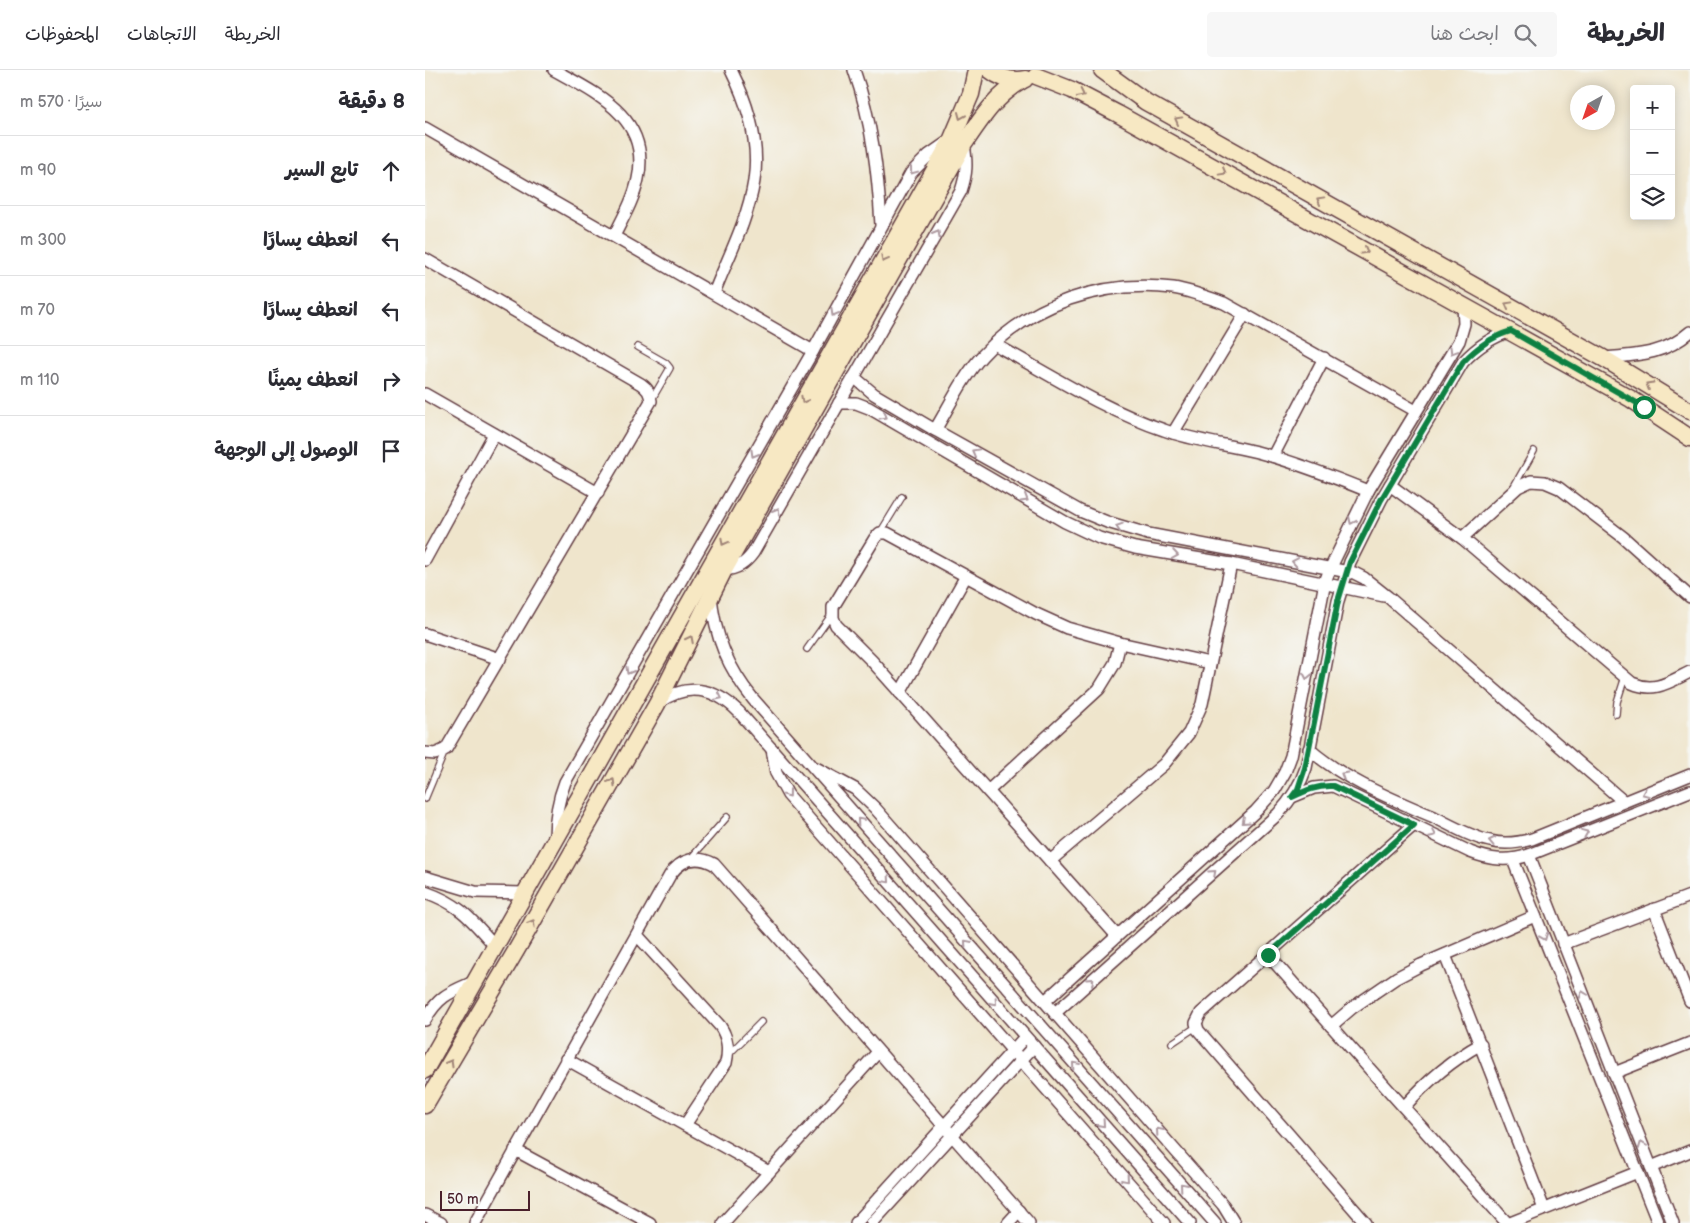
<!DOCTYPE html>
<html lang="ar">
<head>
<meta charset="utf-8">
<style>
  :root { --surface:#fff; --page:#f7f7f7; --text:#2b2b33; --muted:#7c7c81; --line:#e1e1e2 }
  body { margin:0; font-family:"Balsamiq Sans","Playpen Sans Arabic",sans-serif; background:var(--page); color:var(--text); direction:rtl }
  .controls { position:absolute; right:15px; top:15px; display:grid; overflow:hidden; border-radius:5px; box-shadow:0 2px 12px #0003 }
  .controls button { width:45px; height:45px; display:grid; place-items:center; padding:0; border:0; border-bottom:1px solid var(--line); background:var(--surface); color:var(--text); font:25px sans-serif }
  .compass { position:absolute; left:1145px; top:15px; width:45px; height:45px; border-radius:50%; background:var(--surface); box-shadow:0 2px 12px #0003; rotate:220deg }
  .scale { position:absolute; left:15px; bottom:12px; width:90px; box-sizing:border-box; padding-left:5px; border:2px solid #4a1f2b; border-top:0; font-size:14px; line-height:18px; white-space:nowrap; color:#4a1f2b; -webkit-text-stroke:4px #f6f6f2; paint-order:stroke }
  .stop { position:absolute; width:15px; height:15px; margin:-11px; border:4px solid #0b8043; border-radius:50%; background:#fff }
  .stop.end { background:#0b8043; border-color:#fff; box-shadow:0 1px 5px #0008 }
  .list { margin:0; padding:0; list-style:none }
  h2 { display:flex; justify-content:space-between; align-items:center; height:65px; margin:0; padding:0 20px; font-size:21px }
  h2 small { font-size:16px; font-weight:400; color:var(--muted) }
  .list li { display:grid; grid-template-columns:32px 1fr auto; gap:15px; align-items:center; box-sizing:border-box; height:70px; padding:0 20px; border-top:1px solid var(--line) }
  .list b { display:block; font-size:19px; white-space:nowrap }
  .list em { font-size:16px; font-style:normal; color:var(--muted) }
  .icon { flex:none; width:28px; height:28px; fill:none; stroke:currentColor; stroke-width:2; stroke-linecap:round; stroke-linejoin:round }
  .map { position:relative; flex:none; width:1265px; height:1153px; overflow:hidden; direction:ltr }
  header { display:flex; align-items:center; gap:30px; box-sizing:border-box; height:70px; padding:0 25px; background:var(--surface); border-bottom:1px solid var(--line) }
  header strong { font-size:24px }
  nav { display:flex; gap:28px; margin-inline-start:auto; font-size:18px }
  .search { width:350px; height:45px; background:var(--page); display:flex; align-items:center; gap:12px; box-sizing:border-box; padding:0 18px; border-radius:5px; color:var(--muted); font-size:19px }
  main { display:flex }
  aside { flex:1; background:var(--surface) }
  .map>svg:first-child { display:block }
  .lines { fill:none; stroke-linecap:round; stroke-linejoin:round }
  .lane-casing { stroke:#633d43; stroke-width:8 }
  .street-casing { stroke:#633d43; stroke-width:14 }
  .secondary-casing { stroke:#633d43; stroke-width:19 }
  .lane { stroke:#fff; stroke-width:5.5 }
  .street { stroke:#fff; stroke-width:11 }
  .secondary { stroke:#f7e8c3; stroke-width:16 }
  .oneway { stroke:#a08477 }
  .oneway2 { stroke:#ae9aa0 }
  .route { stroke:#0b8043; stroke-width:6 }
</style>
</head>
<body>
<header>
<strong>الخريطة</strong>
<div class="search"><svg class="icon" aria-label="search" viewBox="0 0 24 24"><circle cx="10" cy="10" r="6"/><path d="M15 15l6 6"/></svg>ابحث هنا</div>
<nav><a>الخريطة</a><a>الاتجاهات</a><a>المحفوظات</a></nav>
</header>
<main>
<div class="map">
<svg width="1265" height="1153" viewBox="0 0 1265 1153">
  <rect width="100%" height="100%" fill="#f6f6f2"/>
  <filter id="ink" filterUnits="userSpaceOnUse"><feTurbulence type="fractalNoise" baseFrequency=".02" numOctaves="2"/><feDisplacementMap in="SourceGraphic" scale="10" xChannelSelector="R" yChannelSelector="G"/><feConvolveMatrix kernelMatrix="1 2 1 2 8 2 1 2 1" color-interpolation-filters="sRGB"/></filter>
  <filter id="wash" filterUnits="userSpaceOnUse"><feTurbulence type="fractalNoise" baseFrequency=".0096" numOctaves="4" result="noise"/><feDisplacementMap in="SourceGraphic" scale="20" xChannelSelector="R" yChannelSelector="G"/><feGaussianBlur stdDeviation="1.12" result="paint"/><feColorMatrix in="noise" values="0 0 0 0 0 0 0 0 0 0 0 0 0 0 0 0 0 1.4 0 .05"/><feComposite in="paint" operator="in"/></filter>
  <g filter="url(#wash)">
    <rect width="100%" height="100%" fill="#efe5cc"/>
  </g>
  <g filter="url(#ink)">
    <g class="lines">
      <defs>
        <g id="lane">
          <polyline points="213,277 241,293 245,298 227,329"/>
          <polyline points="1088,418 1109,381"/>
          <polyline points="455,463 477,427"/>
          <polyline points="382,579 407,544"/>
          <polyline points="1191,644 1192,632 1200,607"/>
          <polyline points="0,729 20,681"/>
          <polyline points="266,788 302,747"/>
          <polyline points="747,973 771,957"/>
          <polyline points="303,985 336,952"/>
        </g>
        <g id="street">
          <path d="M129,0C172,24 226,48 213,109C209,129 198,148 189,166"/>
          <path d="M429,0C447,51 453,102 456,155"/>
          <polyline points="0,58 388,281"/>
          <path d="M0,189L216,314C223,319 225,323 226,331L21,679L10,684L0,683"/>
          <path d="M289,223C303,187 323,150 329,111C335,73 323,34 306,0"/>
          <path d="M569,274C624,304 679,340 739,360C769,371 801,374 832,382C870,392 906,406 943,421"/>
          <path d="M1178,288C1212,285 1239,285 1265,262"/>
          <polyline points="429,307 449,324 510,360 655,441 682,452 723,464 929,503 939,508 963,527 1198,731"/>
          <polyline points="0,324 173,423"/>
          <polyline points="414,333 431,333 444,338 640,452 674,468 710,478 806,494 959,526"/>
          <path d="M510,360C525,335 538,307 557,286C605,234 678,209 748,218C766,221 782,227 799,233L991,341"/>
          <polyline points="748,363 820,244"/>
          <polyline points="848,386 899,288"/>
          <path d="M965,415L1037,468L1207,613C1230,623 1244,612 1265,602"/>
          <polyline points="1037,468 1093,417 1106,411 1120,412 1134,418 1198,467 1265,527"/>
          <polyline points="0,490 69,364"/>
          <path d="M299,500C312,499 320,494 328,483L536,121C542,103 542,93 539,74"/>
          <path d="M286,527C290,567 303,598 328,629L790,1153"/>
          <polyline points="0,564 75,589"/>
          <polyline points="475,623 541,506"/>
          <path d="M233,633C262,612 290,618 314,642L765,1153"/>
          <polyline points="347,679 351,703 363,725 739,1153"/>
          <path d="M884,679C921,711 965,728 1009,747C1027,756 1046,767 1065,771C1079,775 1093,773 1107,769L1265,705"/>
          <polyline points="391,698 430,719 450,738 798,1135 809,1153"/>
          <polyline points="563,721 674,619 690,593 695,573"/>
          <path d="M867,727L889,718L908,716L1045,782C1065,790 1083,792 1104,785L1265,721"/>
          <path d="M130,767C130,747 133,730 140,712L388,281L486,103L504,85L524,71"/>
          <polyline points="1104,785 1248,1153"/>
          <polyline points="1088,790 1233,1153"/>
          <polyline points="625,791 739,694 764,663 777,634 806,494"/>
          <polyline points="0,807 50,822 99,823"/>
          <path d="M0,822C35,834 46,849 70,876"/>
          <polyline points="1229,839 1265,931"/>
          <path d="M212,865L295,956C303,968 304,979 301,993L260,1055"/>
          <polyline points="692,866 447,591 411,555 408,548 408,537 450,468 455,463 462,463 611,544 642,558 695,573 785,593"/>
          <polyline points="1138,874 1265,826"/>
          <polyline points="843,885 1082,1153"/>
          <polyline points="1020,885 1119,1139"/>
          <polyline points="620,931 831,741 849,721 860,702 866,686 900,512 905,499 943,421 1034,271 1039,254 1038,235"/>
          <path d="M630,943L853,744C866,730 875,716 881,698L913,531L925,492L956,430L1038,292C1052,277 1066,267 1086,261"/>
          <path d="M0,950C14,925 26,922 51,911"/>
          <polyline points="906,956 927,938 971,908 996,895 1110,846"/>
          <polyline points="141,989 344,1102"/>
          <polyline points="1189,1003 1265,973"/>
          <path d="M979,1037C1002,1011 1025,991 1056,974"/>
          <polyline points="90,1080 225,1153"/>
          <polyline points="1226,1097 1265,1081"/>
          <polyline points="0,1145 16,1153"/>
          <path d="M50,1153L245,805C256,789 272,785 289,794L604,1153"/>
          <polyline points="298,1153 453,982"/>
          <polyline points="431,1153 600,967"/>
          <polyline points="447,1153 609,976"/>
          <polyline points="583,1153 594,1141"/>
          <polyline points="941,1153 773,960 771,953 776,943 989,755"/>
          <polyline points="1085,1153 1213,1102"/>
        </g>
        <g id="secondary">
          <path d="M565,0C575,8 587,12 600,9"/>
          <polyline points="677,0 721,32 1178,288 1265,341"/>
          <polyline points="611,6 647,20 693,44 1206,329 1265,368"/>
          <polyline points="0,1000 526,71 546,24 551,0"/>
          <path d="M0,1035L92,879L232,634L299,500L539,74C556,49 571,25 598,10"/>
        </g>
      </defs>
      <use href="#lane" class="lane-casing"/>
      <use href="#street" class="street-casing"/>
      <use href="#secondary" class="secondary-casing"/>
      <use href="#lane" class="lane"/>
      <use href="#street" class="street"/>
      <use href="#secondary" class="secondary"/>
    </g>
    <defs><path id="oneway-chevron" d="M-2-3.5L2.5 0L-2 3.5" fill="none" stroke-width="1.6" stroke-linecap="round" stroke-linejoin="round" transform="scale(1.25)"/></defs>
    <g class="oneway">
      <use href="#oneway-chevron" transform="translate(656 24) rotate(26)"/>
      <use href="#oneway-chevron" transform="translate(536 46) rotate(113)"/>
      <use href="#oneway-chevron" transform="translate(753 50) rotate(-151)"/>
      <use href="#oneway-chevron" transform="translate(798 102) rotate(29)"/>
      <use href="#oneway-chevron" transform="translate(895 130) rotate(-151)"/>
      <use href="#oneway-chevron" transform="translate(940 181) rotate(29)"/>
      <use href="#oneway-chevron" transform="translate(459 189) rotate(119)"/>
      <use href="#oneway-chevron" transform="translate(1083 235) rotate(-151)"/>
      <use href="#oneway-chevron" transform="translate(1224 315) rotate(-149)"/>
      <use href="#oneway-chevron" transform="translate(379 330) rotate(119)"/>
      <use href="#oneway-chevron" transform="translate(299 472) rotate(119)"/>
      <use href="#oneway-chevron" transform="translate(265 569) rotate(-63)"/>
      <use href="#oneway-chevron" transform="translate(187 712) rotate(-60)"/>
      <use href="#oneway-chevron" transform="translate(107 853) rotate(-60)"/>
      <use href="#oneway-chevron" transform="translate(25 993) rotate(-60)"/>
    </g>
    <g class="oneway2">
      <use href="#oneway-chevron" transform="translate(488 101) rotate(127)"/>
      <use href="#oneway-chevron" transform="translate(512 164) rotate(-60)"/>
      <use href="#oneway-chevron" transform="translate(409 243) rotate(119)"/>
      <use href="#oneway-chevron" transform="translate(1028 281) rotate(121)"/>
      <use href="#oneway-chevron" transform="translate(459 346) rotate(30)"/>
      <use href="#oneway-chevron" transform="translate(550 382) rotate(-151)"/>
      <use href="#oneway-chevron" transform="translate(329 384) rotate(120)"/>
      <use href="#oneway-chevron" transform="translate(600 429) rotate(30)"/>
      <use href="#oneway-chevron" transform="translate(352 441) rotate(-60)"/>
      <use href="#oneway-chevron" transform="translate(927 451) rotate(116)"/>
      <use href="#oneway-chevron" transform="translate(694 457) rotate(-161)"/>
      <use href="#oneway-chevron" transform="translate(750 485) rotate(9)"/>
      <use href="#oneway-chevron" transform="translate(870 492) rotate(-169)"/>
      <use href="#oneway-chevron" transform="translate(204 601) rotate(120)"/>
      <use href="#oneway-chevron" transform="translate(882 606) rotate(101)"/>
      <use href="#oneway-chevron" transform="translate(294 627) rotate(26)"/>
      <use href="#oneway-chevron" transform="translate(919 705) rotate(-149)"/>
      <use href="#oneway-chevron" transform="translate(1220 723) rotate(158)"/>
      <use href="#oneway-chevron" transform="translate(363 724) rotate(53)"/>
      <use href="#oneway-chevron" transform="translate(435 751) rotate(-131)"/>
      <use href="#oneway-chevron" transform="translate(820 751) rotate(138)"/>
      <use href="#oneway-chevron" transform="translate(1160 763) rotate(-22)"/>
      <use href="#oneway-chevron" transform="translate(1008 764) rotate(26)"/>
      <use href="#oneway-chevron" transform="translate(1067 771) rotate(-168)"/>
      <use href="#oneway-chevron" transform="translate(788 803) rotate(-42)"/>
      <use href="#oneway-chevron" transform="translate(462 810) rotate(49)"/>
      <use href="#oneway-chevron" transform="translate(1119 867) rotate(68)"/>
      <use href="#oneway-chevron" transform="translate(542 873) rotate(-131)"/>
      <use href="#oneway-chevron" transform="translate(666 911) rotate(-42)"/>
      <use href="#oneway-chevron" transform="translate(1158 924) rotate(-111)"/>
      <use href="#oneway-chevron" transform="translate(569 932) rotate(49)"/>
      <use href="#oneway-chevron" transform="translate(650 995) rotate(-131)"/>
      <use href="#oneway-chevron" transform="translate(677 1054) rotate(48)"/>
      <use href="#oneway-chevron" transform="translate(734 1061) rotate(-131)"/>
      <use href="#oneway-chevron" transform="translate(1217 1075) rotate(-111)"/>
      <use href="#oneway-chevron" transform="translate(701 1109) rotate(49)"/>
      <use href="#oneway-chevron" transform="translate(758 1116) rotate(-131)"/>
    </g>
  </g>
  <g class="lines" filter="url(#ink)">
    <path class="route" d="M843,885L989,755L908,716C893,715 880,721 867,727L873,719L880,698L913,531L925,492L956,430L1038,292C1052,277 1066,267 1086,261L1219,337"/>
  </g>
</svg>
<div class="controls">
<button>+</button>
<button>−</button>
<button><svg class="icon" aria-label="layers" viewBox="0 0 24 24"><path d="M12 4l9 5-9 5-9-5zM3 14l9 5 9-5"/></svg></button>
</div>
<svg class="compass" viewBox="-18 -18 36 36"><path d="M0-13l5 13h-10z" fill="#e53935"/><path d="M0 13l5-13h-10z" fill="#7c7c81"/></svg>
<div class="scale">50 m</div>
<div class="stop" style="left:1219px;top:337px"></div>
<div class="stop end" style="left:843px;top:885px"></div>
</div>
<aside>
<h2>8 دقيقة<small>سيرًا · 570 m</small></h2>
<ul class="list">
<li><svg class="icon" aria-label="ahead" viewBox="0 0 24 24"><path d="M12 20V5M6 11l6-6 6 6"/></svg><div><b>تابع السير</b></div><em>90 m</em></li>
<li><svg class="icon" aria-label="left" viewBox="0 0 24 24"><path d="M17 20v-9H6M10 6l-5 5 5 5"/></svg><div><b>انعطف يسارًا</b></div><em>300 m</em></li>
<li><svg class="icon" aria-label="left" viewBox="0 0 24 24"><path d="M17 20v-9H6M10 6l-5 5 5 5"/></svg><div><b>انعطف يسارًا</b></div><em>70 m</em></li>
<li><svg class="icon" aria-label="right" viewBox="0 0 24 24"><path d="M7 20v-9h11M14 6l5 5-5 5"/></svg><div><b>انعطف يمينًا</b></div><em>110 m</em></li>
<li><svg class="icon" aria-label="arrive" viewBox="0 0 24 24"><path d="M6 21V4h12l-3 4 3 4H6"/></svg><div><b>الوصول إلى الوجهة</b></div></li>
</ul>
</aside>
</main>
</body>
</html>
